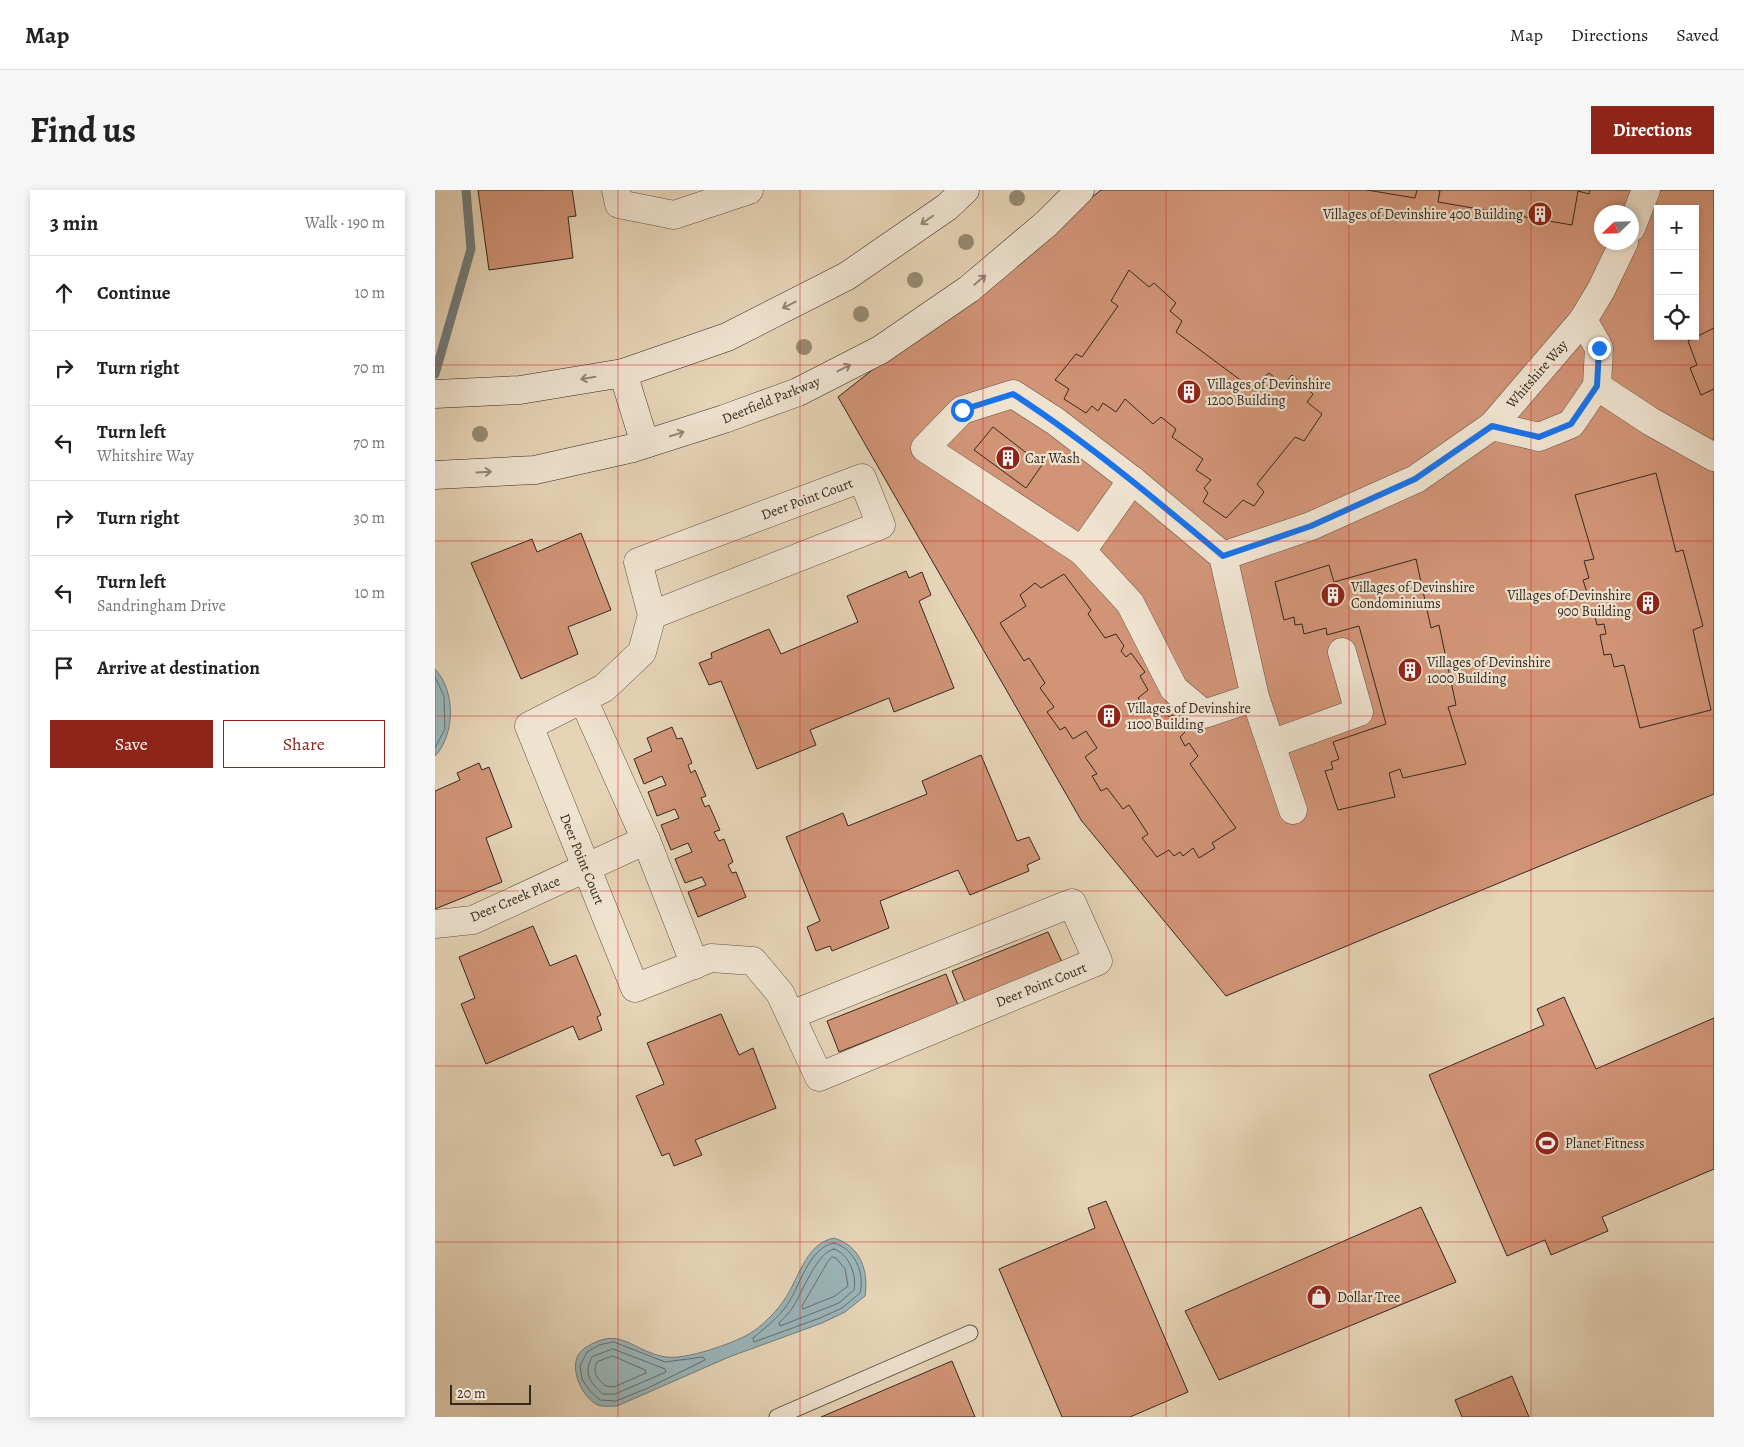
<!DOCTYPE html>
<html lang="en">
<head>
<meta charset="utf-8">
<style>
  :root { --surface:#fff; --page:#f6f6f6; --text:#222; --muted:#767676; --line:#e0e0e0; --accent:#8f2418 }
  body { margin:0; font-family:Alegreya,serif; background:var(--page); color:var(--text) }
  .controls { position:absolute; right:15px; top:15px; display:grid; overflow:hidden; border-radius:0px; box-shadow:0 2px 8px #0003 }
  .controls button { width:45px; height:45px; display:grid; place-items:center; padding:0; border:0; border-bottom:1px solid var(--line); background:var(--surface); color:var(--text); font:25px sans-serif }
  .compass { position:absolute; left:1159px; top:15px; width:45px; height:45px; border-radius:50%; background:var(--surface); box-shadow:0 2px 8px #0003; rotate:247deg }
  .scale { position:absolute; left:15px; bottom:12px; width:81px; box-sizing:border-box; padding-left:5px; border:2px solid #35281e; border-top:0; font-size:14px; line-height:18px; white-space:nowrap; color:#35281e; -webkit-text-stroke:4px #efe3d0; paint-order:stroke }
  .stop { position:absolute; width:15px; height:15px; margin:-11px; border:4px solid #1a73e8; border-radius:50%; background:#fff }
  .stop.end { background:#1a73e8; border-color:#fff; box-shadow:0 1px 5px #0008 }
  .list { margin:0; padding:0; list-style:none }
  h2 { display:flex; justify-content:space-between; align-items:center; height:65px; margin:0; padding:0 20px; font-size:21px }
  h2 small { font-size:16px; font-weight:400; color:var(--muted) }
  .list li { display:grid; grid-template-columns:32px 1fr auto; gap:15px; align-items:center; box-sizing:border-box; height:75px; padding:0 20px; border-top:1px solid var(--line) }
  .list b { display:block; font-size:19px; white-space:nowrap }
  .list p { margin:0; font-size:16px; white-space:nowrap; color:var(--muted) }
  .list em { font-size:16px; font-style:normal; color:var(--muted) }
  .actions { display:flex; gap:10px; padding:15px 20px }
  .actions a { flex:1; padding:11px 0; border:1px solid var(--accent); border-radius:0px; text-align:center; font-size:18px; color:var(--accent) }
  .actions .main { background:var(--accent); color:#fff }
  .icon { flex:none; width:28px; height:28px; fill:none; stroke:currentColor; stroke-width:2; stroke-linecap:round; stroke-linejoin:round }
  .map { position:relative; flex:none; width:1279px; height:1227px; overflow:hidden; border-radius:0px }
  header { display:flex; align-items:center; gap:30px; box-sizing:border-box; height:70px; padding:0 25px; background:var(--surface); border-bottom:1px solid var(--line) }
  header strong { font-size:24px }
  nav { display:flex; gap:28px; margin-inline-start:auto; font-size:18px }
  .intro { display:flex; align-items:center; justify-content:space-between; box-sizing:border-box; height:120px; padding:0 30px }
  h1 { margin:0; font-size:35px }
  .button { padding:12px 22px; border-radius:0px; background:var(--accent); color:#fff; font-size:18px; font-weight:700 }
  main { display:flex; gap:30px; padding:0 30px }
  aside { flex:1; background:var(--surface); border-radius:0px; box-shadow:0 2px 8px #0003 }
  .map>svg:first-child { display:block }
  .water { fill:#9ab5b9; stroke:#727d7b }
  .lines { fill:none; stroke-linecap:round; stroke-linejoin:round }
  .shore { stroke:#686e6c; stroke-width:1 }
  .stream { stroke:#727d7b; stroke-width:9 }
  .building { fill:#d19477; stroke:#35281e; fill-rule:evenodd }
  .service-casing { stroke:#615344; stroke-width:17 }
  .minor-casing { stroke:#615344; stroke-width:29 }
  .secondary-casing { stroke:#35281e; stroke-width:29 }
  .service { stroke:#efe3d0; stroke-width:15 }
  .minor { stroke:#efe3d0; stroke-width:28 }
  .secondary { stroke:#efe3d0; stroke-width:28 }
  .tree { fill:#968a72 }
  .oneway { stroke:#928677 }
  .route { stroke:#1a73e8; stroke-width:6 }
  .grid { fill:none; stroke:#d62828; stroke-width:1; stroke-opacity:0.55 }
  .labels { text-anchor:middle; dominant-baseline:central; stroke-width:4.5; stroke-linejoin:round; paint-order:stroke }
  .poi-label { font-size:14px; fill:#35281e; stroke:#efe3d0; text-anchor:start }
  .street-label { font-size:14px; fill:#35281e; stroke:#efe3d0 }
</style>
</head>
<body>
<header>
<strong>Map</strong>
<nav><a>Map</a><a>Directions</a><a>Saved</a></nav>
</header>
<div class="intro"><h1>Find us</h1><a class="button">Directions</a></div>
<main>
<aside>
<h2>3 min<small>Walk · 190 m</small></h2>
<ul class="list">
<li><svg class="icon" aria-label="ahead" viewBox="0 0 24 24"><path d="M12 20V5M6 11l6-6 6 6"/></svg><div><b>Continue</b></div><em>10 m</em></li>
<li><svg class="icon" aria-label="right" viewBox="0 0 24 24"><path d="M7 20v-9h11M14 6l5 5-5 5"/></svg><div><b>Turn right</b></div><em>70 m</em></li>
<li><svg class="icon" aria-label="left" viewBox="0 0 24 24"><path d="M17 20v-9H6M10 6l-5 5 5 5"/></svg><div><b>Turn left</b><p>Whitshire Way</p></div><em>70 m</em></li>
<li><svg class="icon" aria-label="right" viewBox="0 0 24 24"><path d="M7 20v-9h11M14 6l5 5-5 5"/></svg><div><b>Turn right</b></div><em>30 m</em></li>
<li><svg class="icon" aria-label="left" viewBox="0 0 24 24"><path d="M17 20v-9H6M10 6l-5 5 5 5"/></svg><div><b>Turn left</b><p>Sandringham Drive</p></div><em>10 m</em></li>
<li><svg class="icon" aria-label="arrive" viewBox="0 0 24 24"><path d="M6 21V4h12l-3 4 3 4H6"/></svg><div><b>Arrive at destination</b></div></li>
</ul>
<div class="actions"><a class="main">Save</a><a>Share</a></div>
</aside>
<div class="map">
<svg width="1279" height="1227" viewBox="0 0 1279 1227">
  <rect width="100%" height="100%" fill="#e6d4b7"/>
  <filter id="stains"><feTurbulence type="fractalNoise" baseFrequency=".004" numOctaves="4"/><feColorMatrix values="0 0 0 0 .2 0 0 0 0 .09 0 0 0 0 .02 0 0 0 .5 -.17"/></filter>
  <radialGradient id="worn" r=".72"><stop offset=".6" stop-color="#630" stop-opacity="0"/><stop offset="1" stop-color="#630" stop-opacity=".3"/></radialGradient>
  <g class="water">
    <path d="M0,479C21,501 20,545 0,566Z"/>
    <path d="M399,1048C425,1056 434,1080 430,1106L410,1122L387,1133L294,1167L182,1216C176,1216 168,1217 163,1215C145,1207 130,1170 150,1158C186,1134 197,1162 231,1167C250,1170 297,1154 314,1144C326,1137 339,1124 347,1113C364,1091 369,1054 399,1048Z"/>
  </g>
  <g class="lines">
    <g class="shore">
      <polyline points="0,487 9,506 10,539 0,558"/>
      <path d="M399,1053C420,1059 430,1083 425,1103L407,1118L385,1128L319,1152L318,1148C330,1138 343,1128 352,1115C365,1097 373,1058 399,1053Z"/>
      <path d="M399,1059C414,1064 422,1085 419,1100L404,1113L345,1136L344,1133C349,1128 354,1123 358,1117C367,1103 382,1062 399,1059Z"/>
      <polygon points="397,1067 401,1068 410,1079 413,1096 400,1106 368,1119 367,1116 392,1073"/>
      <polygon points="179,1152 230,1172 268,1167 270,1170 213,1198 181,1211 165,1210 154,1200 147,1189 145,1176 152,1162 164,1155"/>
      <path d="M178,1159L230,1179L231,1182L180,1204H168C155,1193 148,1183 157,1167Z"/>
      <path d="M178,1166L210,1180L211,1183L179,1197L171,1196C162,1189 157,1183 162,1172Z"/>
    </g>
    <polyline class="stream" points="0,184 36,59 31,0"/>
  </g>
  <g class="building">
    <polygon points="43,0 137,0 141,26 133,27 138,68 54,80"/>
    <path d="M666,0H1279V604L791,806L646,630L403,207ZM1223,19H1260V146H1223ZM1166,22H1196V52H1166Z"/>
    <polygon points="932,0 982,0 980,8"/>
    <polygon points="1003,0 1155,0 1154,4 1143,1 1137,35 1003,12 1005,1"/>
    <polygon points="694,80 714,97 719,93 741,113 735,121 747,131 741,142 816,198 834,183 848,195 857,185 878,204 872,212 887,224 869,251 860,247 822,294 829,302 819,316 808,310 791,328 768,312 773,303 769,298 776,290 761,280 768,269 737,247 741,239 726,227 718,234 690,209 681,222 668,213 663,221 657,216 651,223 629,209 634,199 620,190 641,164 647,167 683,116 676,111"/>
    <polygon points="1279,138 1279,199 1266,205 1255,178 1262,175 1253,151"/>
    <polygon points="558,237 607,275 591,298 539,260"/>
    <polygon points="1221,283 1241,362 1248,360 1268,436 1258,440 1276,520 1205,538 1189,475 1179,477 1176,464 1169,465 1165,445 1171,444 1169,434 1162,435 1158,419 1165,417 1161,408 1154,409 1148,390 1154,388 1149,371 1159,369 1140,305"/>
    <polygon points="146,343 176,420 133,437 143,464 86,489 36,373 97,349 102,362"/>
    <polygon points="981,369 996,438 1004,435 1021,515 1013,517 1031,574 968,588 965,579 954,583 960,607 903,620 890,581 898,579 896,572 904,569 898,552 951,534 924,436 892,445 891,438 869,444 867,434 860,435 859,427 849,430 840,392 894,375 899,392"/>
    <polygon points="471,381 474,388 487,382 496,405 484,411 519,498 459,522 454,508 375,540 381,555 322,579 286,491 274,495 264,473 277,468 276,463 334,439 346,464 423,432 412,406"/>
    <polygon points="629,384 656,420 653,424 670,448 681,444 689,456 686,461 691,467 696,463 710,482 705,486 713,500 703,508 712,521 725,515 734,527 738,525 750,542 745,547 750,556 754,553 763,566 755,574 801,638 777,653 780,658 764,668 758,658 748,666 745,662 739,666 734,660 722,667 707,648 713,644 694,615 688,619 672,598 666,601 657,586 662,584 650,567 662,558 651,541 638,549 630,537 625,540 612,522 619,517 605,498 610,493 594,468 589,471 565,433 591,416 585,405 600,393 606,398"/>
    <polygon points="237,537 242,549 247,548 257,573 253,575 256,583 260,580 271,606 266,608 270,617 274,615 285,640 279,642 284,651 289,649 298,672 293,675 297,683 301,682 311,707 263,727 253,702 271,695 267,687 250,693 240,669 257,662 253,653 236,660 226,635 244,628 240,619 222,626 213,602 231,595 227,586 209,594 199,569 217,561 212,548"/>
    <polygon points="546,565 582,651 594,647 605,669 592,675 594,681 535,705 523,680 445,711 454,738 397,761 395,756 381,761 372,737 385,731 351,647 408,623 413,636 492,604 487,591"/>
    <polygon points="44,573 47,580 54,577 77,637 51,648 67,692 0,719 0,601 25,590 22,583"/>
    <polygon points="98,736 115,776 141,765 166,825 162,827 167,840 144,850 138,836 51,874 26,814 40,808 24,767"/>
    <polygon points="613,742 627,772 530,812 517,781"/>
    <polygon points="511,784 523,815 404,862 392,831"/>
    <polygon points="1129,807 1161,879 1279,828 1279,979 1167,1027 1173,1041 1116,1065 1110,1050 1072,1066 994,885 1109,835 1102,819"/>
    <polygon points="286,824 304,865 318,858 341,918 260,950 267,965 239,976 234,963 227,966 201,906 229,894 212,853"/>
    <polygon points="671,1011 753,1202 695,1227 627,1227 564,1079 660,1038 653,1018"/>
    <polygon points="986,1017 1021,1092 784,1190 750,1121"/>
    <polygon points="517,1171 540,1227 386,1227"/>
    <polygon points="1077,1186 1094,1227 1027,1227 1020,1210"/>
  </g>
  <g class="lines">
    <defs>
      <polyline id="service" points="342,1227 535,1143"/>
      <g id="minor">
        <polyline points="181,0 184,14 239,25 314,0"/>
        <polyline points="1196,38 1211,0"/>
        <polyline points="1148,130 1164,158 1162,196 1215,231 1279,267"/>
        <polyline points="1057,236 1104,247 1136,234 1162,196"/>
        <polyline points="647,361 697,290"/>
        <polyline points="788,366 876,336 981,289 1057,236 1148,130 1166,100 1189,52"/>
        <polyline points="217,425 446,335 427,288 203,372 217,425 207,462 169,498 94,536 200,798 276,768 318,771 345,803 384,887 663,771 637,713 356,825"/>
        <polyline points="820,507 769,524 739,499 695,413 647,361 490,258 527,220 578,204 620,231 697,290 788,366 820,507 858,620"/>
        <polyline points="148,509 211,650 260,775"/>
        <polyline points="836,554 924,522 907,462"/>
        <polyline points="0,734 38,730 211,650"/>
      </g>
      <g id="secondary">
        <polyline points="188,183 210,254"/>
        <polyline points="0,204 85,200 188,183 292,147 412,86 512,17 530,0"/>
        <polyline points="0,285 100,280 198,258 289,229 363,202 445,160 534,99 612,33 645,0"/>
      </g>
    </defs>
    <use href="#service" class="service-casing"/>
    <use href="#minor" class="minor-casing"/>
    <use href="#secondary" class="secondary-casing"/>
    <use href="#service" class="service"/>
    <use href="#minor" class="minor"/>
    <use href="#secondary" class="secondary"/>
  </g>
  <g class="tree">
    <circle cx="582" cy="8" r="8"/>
    <circle cx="531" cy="52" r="8"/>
    <circle cx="480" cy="90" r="8"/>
    <circle cx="426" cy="124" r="8"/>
    <circle cx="369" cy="157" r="8"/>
    <circle cx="45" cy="244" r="8"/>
  </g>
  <defs><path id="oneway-shaft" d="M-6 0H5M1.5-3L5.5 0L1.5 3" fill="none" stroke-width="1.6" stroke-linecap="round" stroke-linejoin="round" transform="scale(1.25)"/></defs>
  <g class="oneway">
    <use href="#oneway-shaft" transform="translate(492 30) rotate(145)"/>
    <use href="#oneway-shaft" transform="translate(545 90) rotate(-40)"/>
    <use href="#oneway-shaft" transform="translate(354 115) rotate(153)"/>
    <use href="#oneway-shaft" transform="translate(409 178) rotate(-27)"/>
    <use href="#oneway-shaft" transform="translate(153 188) rotate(171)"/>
    <use href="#oneway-shaft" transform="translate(242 244) rotate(-17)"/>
    <use href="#oneway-shaft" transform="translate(49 282) rotate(-3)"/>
  </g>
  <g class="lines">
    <path class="route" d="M527,220L578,204C652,252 720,309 788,366L876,336L980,289L1057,236L1104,247L1136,234L1162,196L1164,158"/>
  </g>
  <path class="grid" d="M183,0V1227M365,0V1227M548,0V1227M731,0V1227M914,0V1227M1096,0V1227M0,175H1279M0,351H1279M0,526H1279M0,701H1279M0,876H1279M0,1052H1279"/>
  <defs>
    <symbol id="building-disc" viewBox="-11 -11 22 22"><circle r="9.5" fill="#8f2418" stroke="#efe3d0"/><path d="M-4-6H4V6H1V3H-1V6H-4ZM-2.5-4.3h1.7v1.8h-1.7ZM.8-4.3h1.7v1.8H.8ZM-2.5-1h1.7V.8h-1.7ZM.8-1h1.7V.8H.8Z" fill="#fff"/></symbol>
    <symbol id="stadium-disc" viewBox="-11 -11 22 22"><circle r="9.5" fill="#8f2418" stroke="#efe3d0"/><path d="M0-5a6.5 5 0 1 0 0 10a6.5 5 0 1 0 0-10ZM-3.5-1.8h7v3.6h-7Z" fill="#fff"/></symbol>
    <symbol id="shop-disc" viewBox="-11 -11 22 22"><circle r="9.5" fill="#8f2418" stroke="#efe3d0"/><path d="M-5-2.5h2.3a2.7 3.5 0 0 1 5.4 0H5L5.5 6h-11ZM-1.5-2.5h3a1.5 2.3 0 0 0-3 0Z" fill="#fff"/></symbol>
  </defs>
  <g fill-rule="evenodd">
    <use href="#building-disc" x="1091" y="10" width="28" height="28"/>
    <use href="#building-disc" x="740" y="188" width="28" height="28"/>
    <use href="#building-disc" x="559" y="254" width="28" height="28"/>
    <use href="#building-disc" x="884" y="391" width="28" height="28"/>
    <use href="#building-disc" x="1199" y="399" width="28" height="28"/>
    <use href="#building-disc" x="961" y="466" width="28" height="28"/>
    <use href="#building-disc" x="660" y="512" width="28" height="28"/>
    <use href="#stadium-disc" x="1098" y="939" width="28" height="28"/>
    <use href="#shop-disc" x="870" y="1093" width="28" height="28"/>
  </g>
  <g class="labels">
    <g class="poi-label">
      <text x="1088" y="24" text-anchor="end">Villages of Devinshire 400 Building</text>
      <text x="772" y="194">Villages of Devinshire<tspan x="772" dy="16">1200 Building</tspan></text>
      <text x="590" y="268">Car Wash</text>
      <text x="916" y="397">Villages of Devinshire<tspan x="916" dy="16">Condominiums</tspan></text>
      <text x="1196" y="405" text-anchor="end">Villages of Devinshire<tspan x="1196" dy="16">900 Building</tspan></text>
      <text x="992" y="472">Villages of Devinshire<tspan x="992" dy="16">1000 Building</tspan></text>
      <text x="692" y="518">Villages of Devinshire<tspan x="692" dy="16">1100 Building</tspan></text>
      <text x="1130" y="953">Planet Fitness</text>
      <text x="902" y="1107">Dollar Tree</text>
    </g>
    <g class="street-label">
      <text transform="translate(1102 184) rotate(-49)">Whitshire Way</text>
      <text transform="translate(336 210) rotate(-22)">Deerfield Parkway</text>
      <text transform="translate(372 309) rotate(-20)">Deer Point Court</text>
      <text transform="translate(147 669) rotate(68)">Deer Point Court</text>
      <text transform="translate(80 709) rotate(-23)">Deer Creek Place</text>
      <text transform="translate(606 795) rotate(-22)">Deer Point Court</text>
    </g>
  </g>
  <rect width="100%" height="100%" filter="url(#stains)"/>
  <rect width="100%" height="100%" fill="url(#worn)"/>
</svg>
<div class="controls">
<button>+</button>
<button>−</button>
<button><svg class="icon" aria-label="locate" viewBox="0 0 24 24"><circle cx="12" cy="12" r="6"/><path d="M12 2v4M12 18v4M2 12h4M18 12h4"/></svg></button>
</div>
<svg class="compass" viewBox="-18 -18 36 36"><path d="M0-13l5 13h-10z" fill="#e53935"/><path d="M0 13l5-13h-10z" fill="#767676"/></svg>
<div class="scale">20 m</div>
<div class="stop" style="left:527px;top:220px"></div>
<div class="stop end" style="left:1164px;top:158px"></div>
</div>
</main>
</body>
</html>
